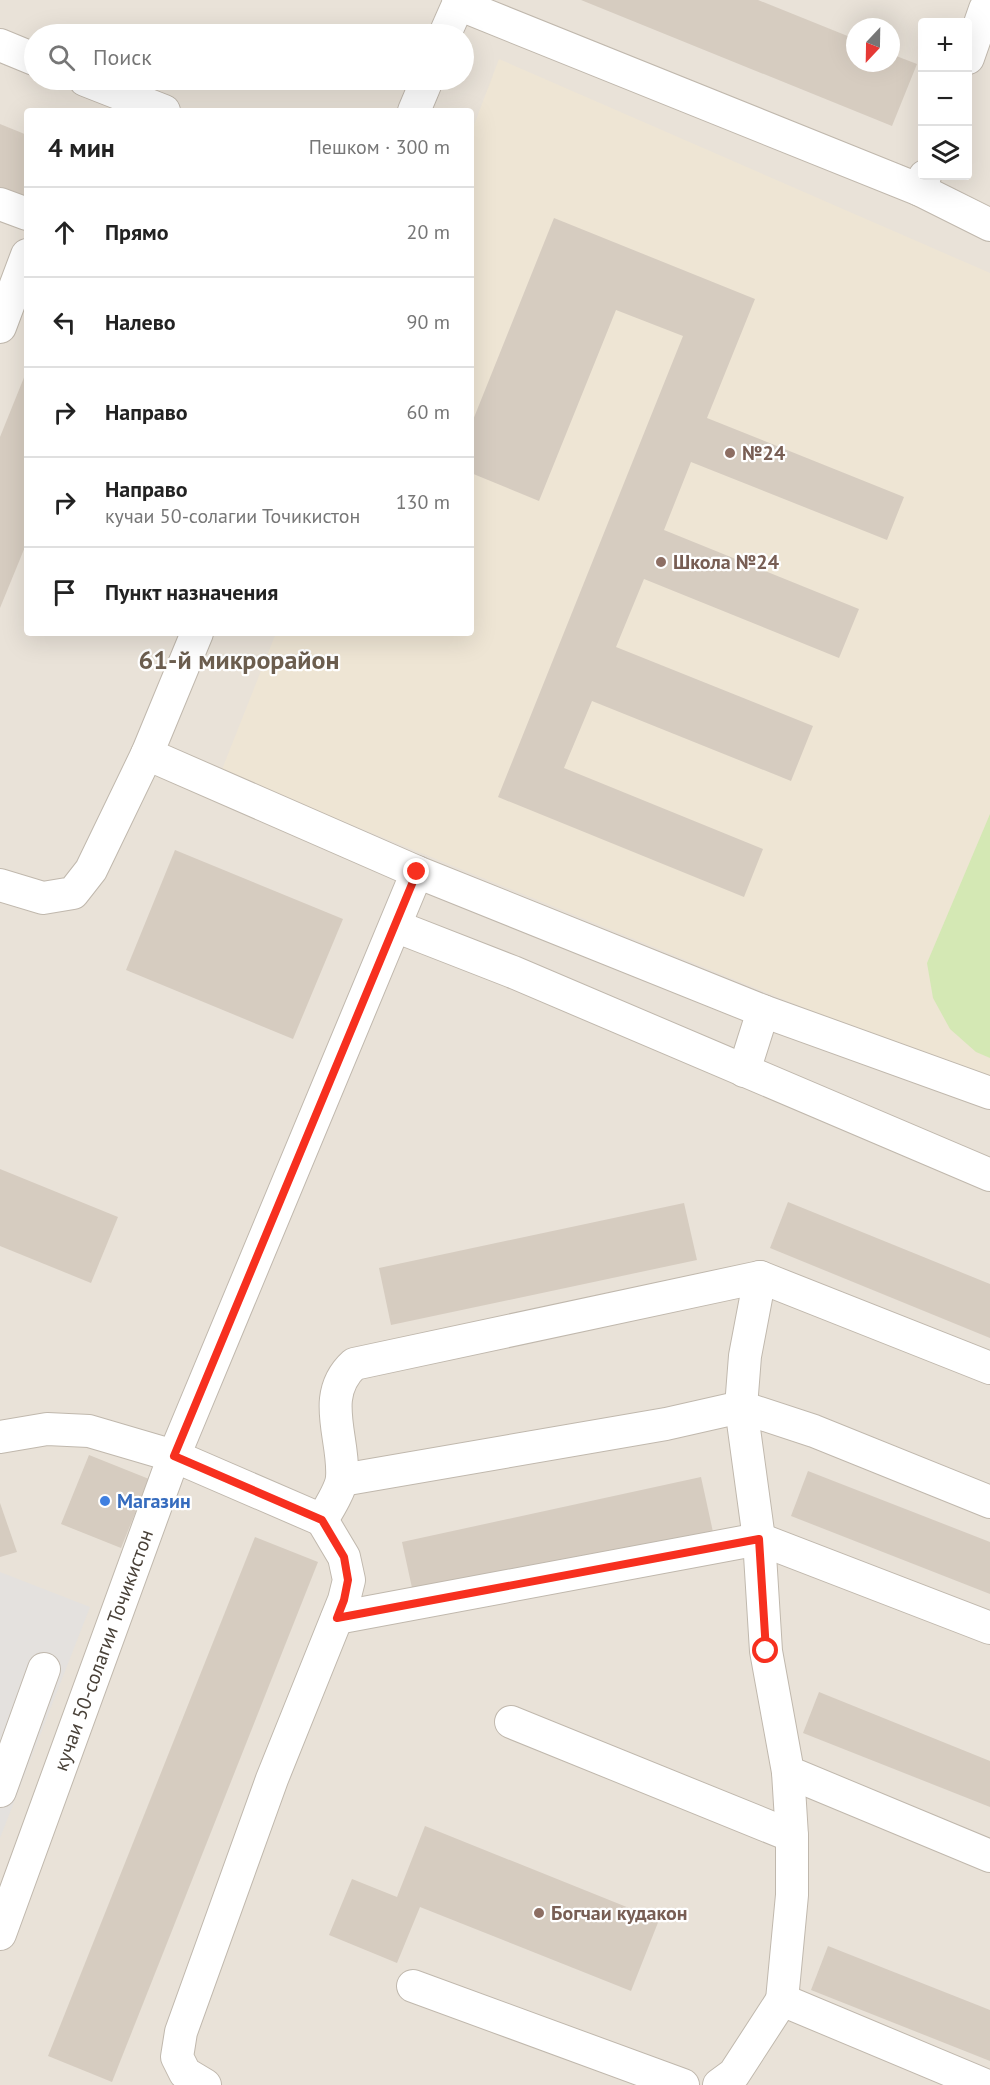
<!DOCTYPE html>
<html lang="ru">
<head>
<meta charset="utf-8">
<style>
  :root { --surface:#fff; --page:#f6f6f6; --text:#222; --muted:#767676; --line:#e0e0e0 }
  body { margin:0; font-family:"PT Sans",sans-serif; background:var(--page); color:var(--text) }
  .controls { position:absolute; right:18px; top:18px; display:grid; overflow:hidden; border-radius:6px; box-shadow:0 6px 24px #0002 }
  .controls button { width:54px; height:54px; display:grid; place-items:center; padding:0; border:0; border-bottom:2px solid var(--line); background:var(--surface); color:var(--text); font:30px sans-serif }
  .compass { position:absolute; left:846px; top:18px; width:54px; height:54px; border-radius:50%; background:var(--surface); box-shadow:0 6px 24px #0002; rotate:202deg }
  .stop { position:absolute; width:18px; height:18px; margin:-14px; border:4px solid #f7301f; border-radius:50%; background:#fff }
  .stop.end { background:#f7301f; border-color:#fff; box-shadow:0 2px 6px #0008 }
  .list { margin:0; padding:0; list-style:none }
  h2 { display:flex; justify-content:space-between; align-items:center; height:78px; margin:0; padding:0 24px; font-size:26px }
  h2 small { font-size:20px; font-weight:400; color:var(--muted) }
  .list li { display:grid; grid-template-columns:39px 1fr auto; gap:18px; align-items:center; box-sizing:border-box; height:90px; padding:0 24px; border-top:2px solid var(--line) }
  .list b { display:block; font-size:22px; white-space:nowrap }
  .list p { margin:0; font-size:20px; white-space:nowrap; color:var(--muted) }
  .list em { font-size:20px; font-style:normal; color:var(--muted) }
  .icon { flex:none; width:33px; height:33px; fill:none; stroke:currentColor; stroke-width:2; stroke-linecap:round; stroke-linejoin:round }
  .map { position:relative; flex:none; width:990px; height:2085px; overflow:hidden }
  .search { position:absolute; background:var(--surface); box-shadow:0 6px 24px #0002; left:24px; top:24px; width:450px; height:66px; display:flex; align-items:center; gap:15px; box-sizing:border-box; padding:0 21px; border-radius:33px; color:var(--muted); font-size:22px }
  .panel { position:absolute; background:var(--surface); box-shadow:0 6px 24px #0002; left:24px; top:108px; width:450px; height:528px; border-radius:6px }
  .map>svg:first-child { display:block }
  .residential { fill:#e9e2d8; fill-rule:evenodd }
  .education { fill:#eee5d4 }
  .green { fill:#d4e8b4 }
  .parking { fill:#e4e1de }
  .building { fill:#d6ccc0 }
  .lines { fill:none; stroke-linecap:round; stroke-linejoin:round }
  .minor-casing { stroke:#c0b8ad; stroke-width:34 }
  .minor { stroke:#fff; stroke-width:32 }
  .route { stroke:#f7301f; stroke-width:8 }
  .education-dot { fill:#8d6e63; stroke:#fff; stroke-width:2 }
  .shop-dot { fill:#3f7fe0; stroke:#fff; stroke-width:2 }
  .labels { text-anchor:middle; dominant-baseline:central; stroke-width:4.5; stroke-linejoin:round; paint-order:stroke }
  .education-label { font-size:20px; font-weight:bold; fill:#785e54; stroke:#fff; text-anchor:start }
  .shop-label { font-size:20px; font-weight:bold; fill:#366cbe; stroke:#fff; text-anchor:start }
  .street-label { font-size:20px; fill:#494138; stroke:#fff }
  .district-label { font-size:26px; font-weight:bold; fill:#6c5e4f; stroke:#fff }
</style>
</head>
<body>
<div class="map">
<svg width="990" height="2085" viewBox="0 0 990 2085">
  <rect width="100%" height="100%" fill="#f5f1ea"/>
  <path class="residential" d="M0,0H990V2085H0ZM922,22H968V176H922ZM855,27H891V63H855ZM34,34H464V80H34ZM27,111H471V633H27Z"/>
  <polygon class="education" points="499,59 990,273 990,1083 221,772 276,633 471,633 471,133"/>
  <polygon class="green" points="990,814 990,1058 976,1052 950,1029 933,998 927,963"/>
  <polygon class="parking" points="0,1572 90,1607 0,1838"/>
  <g class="building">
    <polygon points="581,0 758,0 855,39 855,63 891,63 891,54 917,64 892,126"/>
    <polygon points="0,124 27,135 27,198 0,187"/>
    <polygon points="554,218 755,299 707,418 904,497 887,540 691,462 664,530 859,609 839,658 644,579 616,647 813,726 791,781 592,701 564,768 763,849 744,897 498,797 683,336 616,310 539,501 471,473 471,425"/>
    <polygon points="27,370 27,542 0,608 0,437"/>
    <polygon points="175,850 343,919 293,1039 126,970"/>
    <polygon points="0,1169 118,1217 91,1283 0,1246"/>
    <polygon points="788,1202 990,1284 990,1338 770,1248"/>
    <polygon points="684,1203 697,1260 391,1325 379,1268"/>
    <polygon points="89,1455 149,1479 121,1548 61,1524"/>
    <polygon points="808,1471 990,1542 990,1594 791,1516"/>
    <polygon points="701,1477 713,1532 414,1597 402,1542"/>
    <polygon points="0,1503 17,1552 0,1557"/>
    <polygon points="255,1537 318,1562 112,2082 48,2056"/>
    <polygon points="819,1692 990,1761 990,1807 803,1733"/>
    <polygon points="425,1826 659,1920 631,1991 420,1907 397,1963 329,1935 352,1879 397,1897"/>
    <polygon points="828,1946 990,2010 990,2061 811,1990"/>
  </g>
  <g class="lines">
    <defs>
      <g id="minor">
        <polyline points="458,4 920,190 925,176"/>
        <polyline points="445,34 460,0"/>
        <polyline points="0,45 34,59"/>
        <polyline points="968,58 985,9"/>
        <polyline points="85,80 164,111"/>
        <polyline points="414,111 427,80"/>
        <polyline points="920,190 990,225"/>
        <polyline points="0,204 27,214"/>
        <polyline points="0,327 27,255"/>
        <polyline points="147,754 417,872 763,1011 990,1093"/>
        <polyline points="0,885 43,898 73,893 91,870 147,754 197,633"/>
        <polyline points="395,926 513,972 990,1175"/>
        <polyline points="744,1071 763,1011"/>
        <polyline points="760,1277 745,1356 741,1407 759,1539 766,1651 788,1772 990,1856"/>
        <polyline points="0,1437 47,1429 89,1431 174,1456 322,1520"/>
        <polyline points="342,1480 666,1424 741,1407 814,1431 990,1502"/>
        <polyline points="337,1618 759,1539 990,1628"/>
        <polyline points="511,1722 792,1836"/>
        <polyline points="0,1791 44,1669"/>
        <path id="s1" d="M0,1934L174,1456L417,872"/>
        <polyline points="413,1986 683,2085"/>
        <polyline points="782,2000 792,1895 792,1836 788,1772"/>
        <path d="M205,2085L185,2073L177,2057L181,2032L272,1779L344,1600L349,1580L344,1557L322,1520C328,1510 341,1489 342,1478C345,1438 319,1396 354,1364L760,1277L990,1368"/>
        <polyline points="719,2085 734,2074 782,2000 985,2085"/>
      </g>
    </defs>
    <use href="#minor" class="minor-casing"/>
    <use href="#minor" class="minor"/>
  </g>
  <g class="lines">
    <polyline class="route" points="417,872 174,1456 322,1520 344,1557 348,1580 344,1600 337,1618 759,1539 766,1651"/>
  </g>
  <g class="education-dot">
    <circle cx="730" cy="453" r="6"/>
    <circle cx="661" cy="562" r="6"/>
    <circle cx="539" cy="1913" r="6"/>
  </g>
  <circle class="shop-dot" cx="105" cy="1501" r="6"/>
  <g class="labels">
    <g class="education-label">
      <text x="742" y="453">№24</text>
      <text x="673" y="562">Школа №24</text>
      <text x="551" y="1913">Богчаи кудакон</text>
    </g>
    <g class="shop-label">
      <text x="117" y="1501">Магазин</text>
    </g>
    <g class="street-label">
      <text stroke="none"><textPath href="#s1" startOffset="302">кучаи 50-солагии Точикистон</textPath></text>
    </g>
    <g class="district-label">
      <text x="239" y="659">61-й микрорайон</text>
    </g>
  </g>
</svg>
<div class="controls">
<button>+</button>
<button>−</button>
<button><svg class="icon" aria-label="layers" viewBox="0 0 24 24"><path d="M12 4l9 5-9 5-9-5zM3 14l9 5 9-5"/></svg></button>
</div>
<svg class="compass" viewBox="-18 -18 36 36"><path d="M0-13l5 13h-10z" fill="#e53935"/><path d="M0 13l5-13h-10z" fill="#767676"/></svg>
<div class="stop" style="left:766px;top:1651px"></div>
<div class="stop end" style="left:417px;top:872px"></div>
<div class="search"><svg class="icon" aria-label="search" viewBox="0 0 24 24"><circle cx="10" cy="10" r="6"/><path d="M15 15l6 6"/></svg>Поиск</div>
<section class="panel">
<h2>4 мин<small>Пешком · 300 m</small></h2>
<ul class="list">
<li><svg class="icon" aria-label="ahead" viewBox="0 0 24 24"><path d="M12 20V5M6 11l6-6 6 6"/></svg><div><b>Прямо</b></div><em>20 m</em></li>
<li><svg class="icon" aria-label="left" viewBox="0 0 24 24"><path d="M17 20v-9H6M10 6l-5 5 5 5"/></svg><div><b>Налево</b></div><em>90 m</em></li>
<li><svg class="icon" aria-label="right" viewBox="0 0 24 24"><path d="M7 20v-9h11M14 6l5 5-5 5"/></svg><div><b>Направо</b></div><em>60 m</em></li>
<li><svg class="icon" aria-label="right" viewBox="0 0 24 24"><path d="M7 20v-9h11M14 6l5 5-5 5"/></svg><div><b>Направо</b><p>кучаи 50-солагии Точикистон</p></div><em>130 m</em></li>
<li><svg class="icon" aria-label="arrive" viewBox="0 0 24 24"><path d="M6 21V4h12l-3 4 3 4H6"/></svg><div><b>Пункт назначения</b></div></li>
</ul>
</section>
</div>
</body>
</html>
